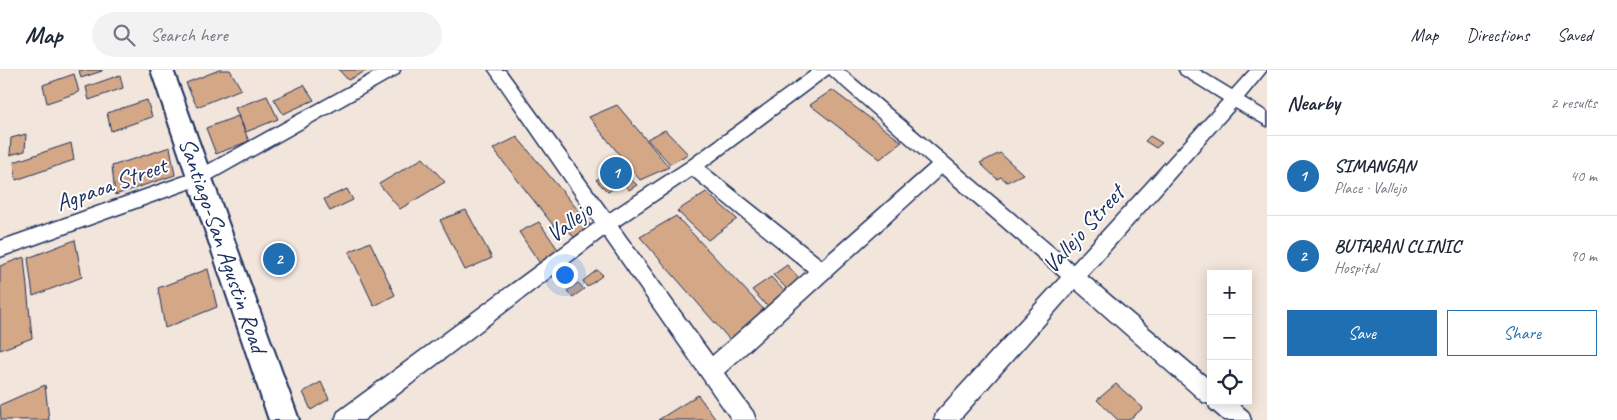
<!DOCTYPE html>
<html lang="en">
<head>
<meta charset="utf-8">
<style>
  :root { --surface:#fff; --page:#f2f2f3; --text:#1f2937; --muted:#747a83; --line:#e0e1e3; --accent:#1f6fb2 }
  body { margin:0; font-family:Caveat,sans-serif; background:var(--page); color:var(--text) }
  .controls { position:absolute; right:15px; bottom:15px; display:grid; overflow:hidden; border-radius:0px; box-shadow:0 2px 12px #0003 }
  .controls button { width:45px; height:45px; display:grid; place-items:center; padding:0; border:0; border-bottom:1px solid var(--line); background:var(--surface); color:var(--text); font:25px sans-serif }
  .you { position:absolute; left:564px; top:204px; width:18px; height:18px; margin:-12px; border:4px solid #fff; border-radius:50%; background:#1a73e8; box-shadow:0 0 0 8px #1a73e833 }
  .badge { display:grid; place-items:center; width:32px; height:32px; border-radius:50%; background:var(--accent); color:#fff; font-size:16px; font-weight:700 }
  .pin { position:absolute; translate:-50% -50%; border:2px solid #fff; box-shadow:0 1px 5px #0006 }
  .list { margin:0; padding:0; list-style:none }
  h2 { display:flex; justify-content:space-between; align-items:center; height:65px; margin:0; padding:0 20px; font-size:21px }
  h2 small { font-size:16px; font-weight:400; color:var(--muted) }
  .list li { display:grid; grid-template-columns:32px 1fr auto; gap:15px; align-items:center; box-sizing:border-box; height:80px; padding:0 20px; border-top:1px solid var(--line) }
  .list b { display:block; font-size:19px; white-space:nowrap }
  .list p { margin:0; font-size:16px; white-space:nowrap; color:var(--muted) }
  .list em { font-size:16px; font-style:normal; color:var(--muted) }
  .actions { display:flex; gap:10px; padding:15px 20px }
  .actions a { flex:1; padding:11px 0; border:1px solid var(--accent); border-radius:0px; text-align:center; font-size:18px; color:var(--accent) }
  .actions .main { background:var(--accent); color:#fff }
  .icon { flex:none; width:28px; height:28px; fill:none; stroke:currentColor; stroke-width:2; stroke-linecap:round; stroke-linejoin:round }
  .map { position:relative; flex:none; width:1267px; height:350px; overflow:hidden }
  header { display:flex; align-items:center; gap:30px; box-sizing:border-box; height:70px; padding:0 25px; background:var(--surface); border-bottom:1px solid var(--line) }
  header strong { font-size:24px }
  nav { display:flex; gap:28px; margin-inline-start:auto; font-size:18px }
  .search { width:350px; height:45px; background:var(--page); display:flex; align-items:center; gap:12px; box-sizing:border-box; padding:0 18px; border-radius:28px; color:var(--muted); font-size:19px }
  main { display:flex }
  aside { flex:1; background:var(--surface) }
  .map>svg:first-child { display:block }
  .building { fill:#d4a886; stroke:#1b2f5e }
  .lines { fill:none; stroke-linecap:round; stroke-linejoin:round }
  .minor-casing { stroke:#1b2f5e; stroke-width:3 }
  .secondary-casing { stroke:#1b2f5e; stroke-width:4 }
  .minor { fill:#fff; fill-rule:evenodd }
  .secondary { fill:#fff; fill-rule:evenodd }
  .labels { text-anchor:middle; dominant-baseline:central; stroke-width:4; stroke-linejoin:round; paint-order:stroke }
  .street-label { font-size:24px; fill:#1b2f5e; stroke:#fff }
</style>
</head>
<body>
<header>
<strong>Map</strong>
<div class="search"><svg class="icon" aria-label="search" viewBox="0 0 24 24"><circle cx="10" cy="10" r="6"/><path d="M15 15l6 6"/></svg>Search here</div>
<nav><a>Map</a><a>Directions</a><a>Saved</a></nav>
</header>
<main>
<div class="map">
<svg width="1267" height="350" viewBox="0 0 1267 350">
  <rect width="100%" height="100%" fill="#f2e5db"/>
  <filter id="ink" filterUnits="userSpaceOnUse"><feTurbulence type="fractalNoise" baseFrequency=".02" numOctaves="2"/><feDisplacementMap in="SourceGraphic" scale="10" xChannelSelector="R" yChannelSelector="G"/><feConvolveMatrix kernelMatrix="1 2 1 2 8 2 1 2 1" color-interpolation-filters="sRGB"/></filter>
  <g filter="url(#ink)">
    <g class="building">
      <polygon points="79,0 102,0 102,1 81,8"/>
      <polygon points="219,0 230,0 241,19 197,37 186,13"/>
      <polygon points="339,0 368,0 348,10"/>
      <polygon points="74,4 79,22 47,33 43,15"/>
      <polygon points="120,5 123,18 89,30 86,17"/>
      <polygon points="304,15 314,30 283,44 274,29"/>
      <polygon points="832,20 902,72 880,89 810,35"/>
      <polygon points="267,26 278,49 246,62 235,38"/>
      <polygon points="147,30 152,47 111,61 107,43"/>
      <polygon points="617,35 669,97 640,110 589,47"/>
      <polygon points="238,46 249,71 216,84 206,58"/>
      <polygon points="665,60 688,84 670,94 647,69"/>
      <polygon points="26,64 25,81 10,85 11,68"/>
      <polygon points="1150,66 1162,73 1156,78 1145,71"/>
      <polygon points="517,67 583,146 594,160 576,170 565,156 557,160 493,79"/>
      <polygon points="71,73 74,90 16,110 14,92"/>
      <polygon points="170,77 175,105 115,125 112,96"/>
      <polygon points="1000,83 1023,104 1007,112 1001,107 997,109 980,93"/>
      <polygon points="423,88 445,112 400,139 379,114"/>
      <polygon points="617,97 637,115 629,120 622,113 608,122 596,110"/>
      <polygon points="347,119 353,130 330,141 324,129"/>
      <polygon points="706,122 737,149 708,170 677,141"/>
      <polygon points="466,140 492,188 465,200 440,150"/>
      <polygon points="676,146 768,244 730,270 640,167"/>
      <polygon points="539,152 561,184 541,195 519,162"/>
      <polygon points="75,170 82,207 33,226 28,188"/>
      <polygon points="370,172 395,225 374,236 349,182"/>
      <polygon points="24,187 32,268 0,280 0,196"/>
      <polygon points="787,195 801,210 787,219 773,205"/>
      <polygon points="208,199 217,237 165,258 158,218"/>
      <polygon points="597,200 603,205 587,217 583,211"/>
      <polygon points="771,207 788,225 769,238 752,220"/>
      <polygon points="578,213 584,219 573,227 567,221"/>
      <polygon points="321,312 329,329 311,340 303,322"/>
      <polygon points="1116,314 1143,338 1129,350 1118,350 1097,330"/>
      <polygon points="45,315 49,350 1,350 0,335"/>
      <polygon points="698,325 716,350 658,350"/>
    </g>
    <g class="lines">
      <defs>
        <g id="minor">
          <polygon points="379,0 400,0 398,4 205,113 0,187 0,171 193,103"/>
          <path d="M489,0H505L609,143L687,92L813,0H844L1073,194L1223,30L1181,4L1179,0H1199L1232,20L1250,0H1267L1244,28L1267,42V56L1235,38L1087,206L1211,311V331H1235L1248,342L1251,350H1224L1210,338L1209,334L1203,332L1075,219L959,350H934L937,342L1061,207L942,104L724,303L753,342L756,350H732L604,166L364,350H335L338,342L595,153ZM829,4L931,94L822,190L705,97ZM692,106L808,201L712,286L618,156Z"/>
        </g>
        <polygon id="secondary" points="151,0 173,0 299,350 269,350"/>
      </defs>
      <use href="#minor" class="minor-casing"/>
      <use href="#secondary" class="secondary-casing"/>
      <use href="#minor" class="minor"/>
      <use href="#secondary" class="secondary"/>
    </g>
  </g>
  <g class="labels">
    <g class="street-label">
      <text transform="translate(111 114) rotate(-20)">Agpaoa Street</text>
      <text transform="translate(569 152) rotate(-37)">Vallejo</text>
      <text transform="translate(1083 159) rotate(-48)">Vallejo Street</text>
      <text transform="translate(223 175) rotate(71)">Santiago-San Agustin Road</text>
    </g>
  </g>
</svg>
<div class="controls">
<button>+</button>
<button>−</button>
<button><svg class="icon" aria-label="locate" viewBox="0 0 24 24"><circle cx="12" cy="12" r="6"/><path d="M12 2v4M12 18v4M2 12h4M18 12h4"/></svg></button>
</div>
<div class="you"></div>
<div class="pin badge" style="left:616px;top:103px">1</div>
<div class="pin badge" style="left:279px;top:189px">2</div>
</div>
<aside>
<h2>Nearby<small>2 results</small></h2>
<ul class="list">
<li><span class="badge">1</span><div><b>SIMANGAN</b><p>Place · Vallejo</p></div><em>40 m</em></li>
<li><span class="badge">2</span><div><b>BUTARAN CLINIC</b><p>Hospital</p></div><em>90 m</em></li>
</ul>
<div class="actions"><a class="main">Save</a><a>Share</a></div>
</aside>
</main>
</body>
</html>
